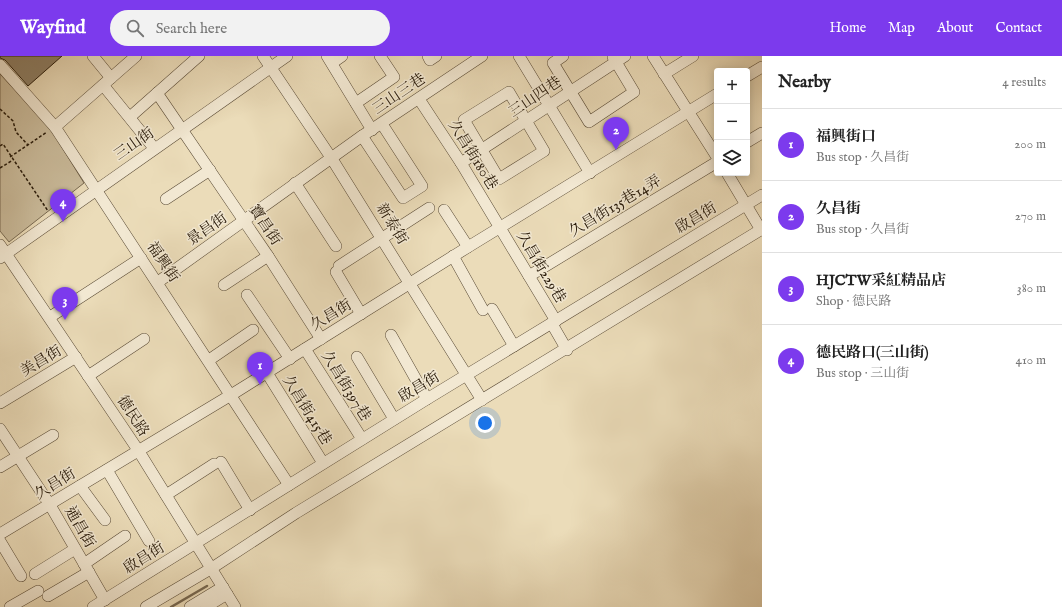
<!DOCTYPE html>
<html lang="en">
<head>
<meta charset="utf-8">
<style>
  :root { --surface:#fff; --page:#f2f2f2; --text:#222; --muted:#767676; --line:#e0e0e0; --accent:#7c3aed }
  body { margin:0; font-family:"IM FELL English","Noto Serif TC",serif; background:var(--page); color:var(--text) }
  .controls { position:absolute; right:12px; top:12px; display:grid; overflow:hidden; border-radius:4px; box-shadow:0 2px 10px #0003 }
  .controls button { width:36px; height:36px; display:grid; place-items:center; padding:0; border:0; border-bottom:1px solid var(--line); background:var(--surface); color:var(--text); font:20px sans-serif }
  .you { position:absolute; left:485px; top:367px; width:14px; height:14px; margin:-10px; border:3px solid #fff; border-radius:50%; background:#1a73e8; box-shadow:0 0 0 6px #1a73e833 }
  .badge { display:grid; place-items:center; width:26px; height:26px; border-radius:50%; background:var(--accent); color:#fff; font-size:13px; font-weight:700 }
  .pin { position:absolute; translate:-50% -33px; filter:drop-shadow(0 1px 2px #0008) }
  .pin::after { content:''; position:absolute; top:21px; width:14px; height:12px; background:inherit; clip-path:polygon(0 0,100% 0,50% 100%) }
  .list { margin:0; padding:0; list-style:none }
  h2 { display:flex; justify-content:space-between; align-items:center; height:52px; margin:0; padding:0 16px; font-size:17px }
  h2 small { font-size:13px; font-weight:400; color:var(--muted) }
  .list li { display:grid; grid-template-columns:26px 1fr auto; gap:12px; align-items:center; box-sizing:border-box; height:72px; padding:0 16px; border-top:1px solid var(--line) }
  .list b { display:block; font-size:15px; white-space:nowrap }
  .list p { margin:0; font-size:13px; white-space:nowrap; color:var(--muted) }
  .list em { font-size:13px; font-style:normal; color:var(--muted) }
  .icon { flex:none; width:22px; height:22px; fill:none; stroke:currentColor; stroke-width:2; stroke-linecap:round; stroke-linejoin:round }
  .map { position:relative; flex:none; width:762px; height:551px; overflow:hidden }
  header { display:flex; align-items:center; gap:24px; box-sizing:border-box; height:56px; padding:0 20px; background:var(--accent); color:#fff }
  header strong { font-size:19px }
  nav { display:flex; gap:22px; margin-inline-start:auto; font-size:14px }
  .search { width:280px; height:36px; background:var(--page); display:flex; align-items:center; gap:10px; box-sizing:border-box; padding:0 14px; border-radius:22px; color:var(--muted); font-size:15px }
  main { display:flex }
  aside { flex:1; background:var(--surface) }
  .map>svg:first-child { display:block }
  .green { fill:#cabb9b; stroke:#7a6b52 }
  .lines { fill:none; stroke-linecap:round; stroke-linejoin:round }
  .stream { stroke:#766750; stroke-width:2.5 }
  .building { fill:#8e7f65; stroke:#291b0a }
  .minor-casing { stroke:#5a4b36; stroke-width:12 }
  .path { stroke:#291b0a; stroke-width:1.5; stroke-dasharray:3 2; stroke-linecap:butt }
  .minor { stroke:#f2e8d2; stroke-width:11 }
  .labels { text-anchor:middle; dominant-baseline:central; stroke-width:3; stroke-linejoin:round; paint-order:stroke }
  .street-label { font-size:15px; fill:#291b0a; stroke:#f2e8d2 }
</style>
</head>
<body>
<header>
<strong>Wayfind</strong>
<div class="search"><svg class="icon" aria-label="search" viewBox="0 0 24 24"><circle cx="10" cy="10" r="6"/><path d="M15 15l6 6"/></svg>Search here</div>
<nav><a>Home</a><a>Map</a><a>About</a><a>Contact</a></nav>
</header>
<main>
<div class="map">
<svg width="762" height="551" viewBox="0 0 762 551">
  <rect width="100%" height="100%" fill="#ebdcb9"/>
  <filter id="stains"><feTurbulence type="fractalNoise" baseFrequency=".005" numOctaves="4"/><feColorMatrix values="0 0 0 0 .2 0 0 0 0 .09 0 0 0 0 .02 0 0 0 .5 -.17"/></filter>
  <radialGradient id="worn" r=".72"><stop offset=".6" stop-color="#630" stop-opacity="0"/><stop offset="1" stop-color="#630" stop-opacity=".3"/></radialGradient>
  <polygon class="green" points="0,18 49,70 84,127 9,186 0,175"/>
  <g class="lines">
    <polyline class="stream" points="171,551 207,530"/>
  </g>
  <polygon class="building" points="0,0 62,0 28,30 5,4 0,2"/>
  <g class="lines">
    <defs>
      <g id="minor">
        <polyline points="93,0 111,22"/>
        <polyline points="263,0 332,103 482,344"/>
        <polyline points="327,0 372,74"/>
        <polyline points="428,0 430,4 436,0"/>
        <polyline points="519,0 590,117"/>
        <polyline points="563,0 553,7 589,66 634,36 613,1"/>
        <polyline points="653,0 717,101"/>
        <polyline points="332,7 342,0"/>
        <polyline points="0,9 55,71 289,429"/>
        <polyline points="664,18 693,0"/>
        <polyline points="747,20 762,11"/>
        <polyline points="103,29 154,92"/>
        <polygon points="509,36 544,95 499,123 464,64"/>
        <polyline points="157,37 268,200 321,283"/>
        <polyline points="419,43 461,107 556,265"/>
        <polyline points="356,47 394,21 380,0"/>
        <polyline points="130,61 199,0"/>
        <polyline points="55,71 136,0"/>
        <polyline points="362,80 403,142 422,130 382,68"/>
        <polyline points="747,86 762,77"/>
        <polyline points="461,107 625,0"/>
        <polyline points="727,117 761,174"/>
        <polyline points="295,127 336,190"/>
        <polyline points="166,143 210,114"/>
        <polyline points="444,154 468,191"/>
        <polyline points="0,189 138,394 235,551"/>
        <polyline points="453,200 483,254"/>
        <polyline points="0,202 287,0"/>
        <polyline points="339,210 429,152"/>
        <polyline points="336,216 361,258"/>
        <polyline points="529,220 717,106"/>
        <polyline points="158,226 362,80 482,0"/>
        <polyline points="224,229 268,200"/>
        <polyline points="247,239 290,303"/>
        <polyline points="492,253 514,290"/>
        <polyline points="50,261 141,202"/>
        <polyline points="552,268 567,294"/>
        <polyline points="391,279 427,343"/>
        <polyline points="305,293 362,383"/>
        <polyline points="357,301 394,363"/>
        <polyline points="209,304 253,274"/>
        <polyline points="267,317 323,407"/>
        <polyline points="88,320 144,283"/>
        <polyline points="0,347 76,301"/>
        <polyline points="0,373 50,449 105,544"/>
        <polyline points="221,406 250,454"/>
        <polyline points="0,411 53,379"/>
        <polyline points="107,414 149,485"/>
        <polyline points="80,430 105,464"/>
        <polyline points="166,439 214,408"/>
        <polyline points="0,478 231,339 468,191 717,38"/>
        <polyline points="0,485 21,520"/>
        <polyline points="84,508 125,480"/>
        <polyline points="35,518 75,493"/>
        <polyline points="48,540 89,516"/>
        <polyline points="10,551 38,535"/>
        <polyline points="93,551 427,343 762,139"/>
        <polyline points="146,551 212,512 296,457 762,173"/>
        <polyline points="190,551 223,531"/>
        <polyline points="206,551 227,538"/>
      </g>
    </defs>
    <use href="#minor" class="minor-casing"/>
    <g class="path">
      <polyline points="0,53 13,65 16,76 28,89"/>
      <polyline points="0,90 3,88 48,155"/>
      <polyline points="10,101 47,76"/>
      <polyline points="0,112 13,104"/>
    </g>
    <use href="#minor" class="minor"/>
  </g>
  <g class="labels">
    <g class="street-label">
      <text transform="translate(399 38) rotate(-34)">三山三巷</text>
      <text transform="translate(535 41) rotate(-34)">三山四巷</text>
      <text transform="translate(134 88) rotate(-35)">三山街</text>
      <text transform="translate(473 99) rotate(58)">久昌街180巷</text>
      <text transform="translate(615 150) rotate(-31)">久昌街135巷14弄</text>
      <text transform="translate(696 162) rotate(-31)">啟昌街</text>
      <text transform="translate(392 168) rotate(58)">新泰街</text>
      <text transform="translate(265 169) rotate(56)">寶昌街</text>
      <text transform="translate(207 173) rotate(-35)">景昌街</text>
      <text transform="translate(163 206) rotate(56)">福興街</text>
      <text transform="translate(541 211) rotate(59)">久昌街229巷</text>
      <text transform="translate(331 259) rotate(-31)">久昌街</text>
      <text transform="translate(41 305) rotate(-31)">美昌街</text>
      <text transform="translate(346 330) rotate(58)">久昌街397巷</text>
      <text transform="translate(419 331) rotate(-31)">啟昌街</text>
      <text transform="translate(307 354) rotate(58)">久昌街415巷</text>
      <text transform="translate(133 360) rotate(57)">德民路</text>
      <text transform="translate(55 428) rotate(-32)">久昌街</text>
      <text transform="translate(80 471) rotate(60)">通昌街</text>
      <text transform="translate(144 502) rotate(-32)">啟昌街</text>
    </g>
  </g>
  <rect width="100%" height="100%" filter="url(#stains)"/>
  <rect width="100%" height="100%" fill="url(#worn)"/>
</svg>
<div class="controls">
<button>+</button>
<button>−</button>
<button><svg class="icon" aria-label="layers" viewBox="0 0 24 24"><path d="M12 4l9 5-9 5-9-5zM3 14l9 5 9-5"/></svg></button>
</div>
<div class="you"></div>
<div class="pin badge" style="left:260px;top:329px">1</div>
<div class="pin badge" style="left:616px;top:94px">2</div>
<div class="pin badge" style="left:65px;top:264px">3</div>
<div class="pin badge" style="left:63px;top:166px">4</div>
</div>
<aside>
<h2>Nearby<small>4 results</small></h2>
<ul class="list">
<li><span class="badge">1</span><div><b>福興街口</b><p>Bus stop · 久昌街</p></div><em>200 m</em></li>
<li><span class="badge">2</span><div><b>久昌街</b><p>Bus stop · 久昌街</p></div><em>270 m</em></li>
<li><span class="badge">3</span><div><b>HJCTW采紅精品店</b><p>Shop · 德民路</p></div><em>380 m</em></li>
<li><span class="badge">4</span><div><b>德民路口(三山街)</b><p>Bus stop · 三山街</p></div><em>410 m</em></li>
</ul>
</aside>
</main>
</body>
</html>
